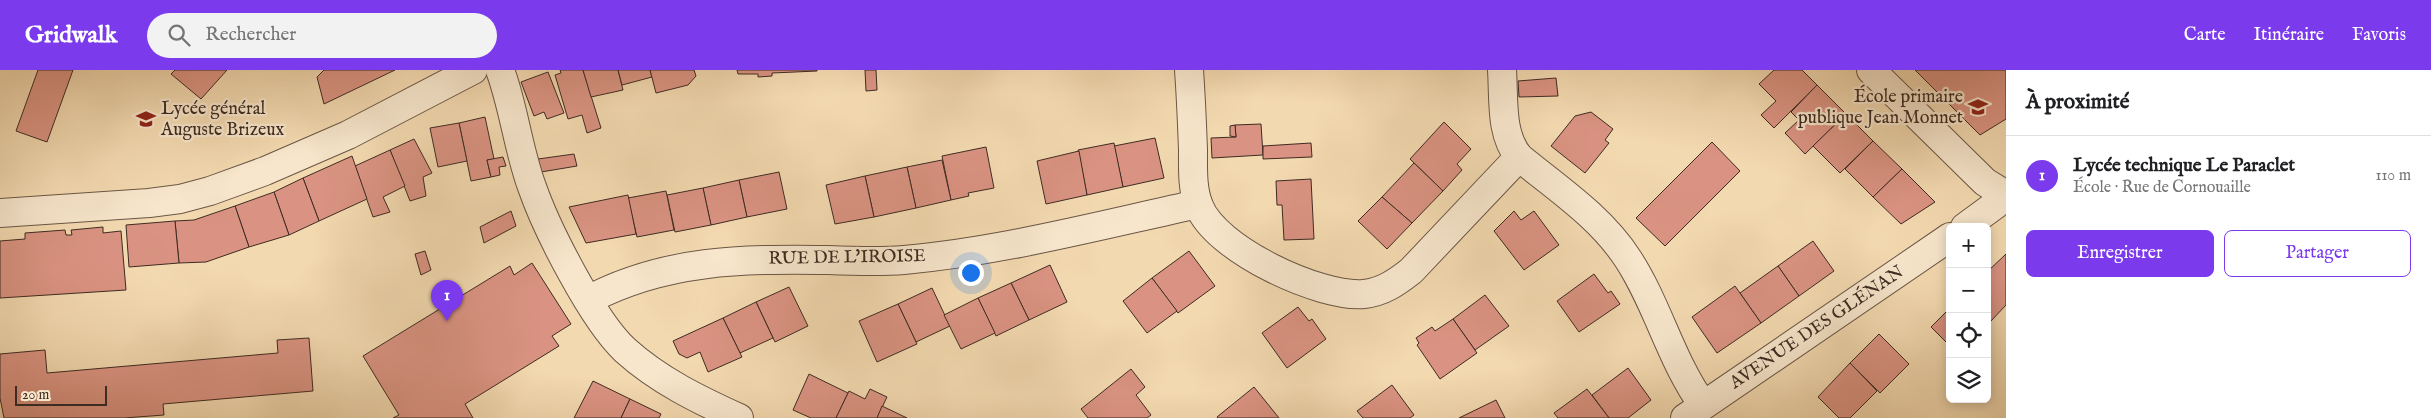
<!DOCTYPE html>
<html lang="fr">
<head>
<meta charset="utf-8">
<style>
  :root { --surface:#fff; --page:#f2f2f2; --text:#202124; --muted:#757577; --line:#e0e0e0; --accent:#7c3aed }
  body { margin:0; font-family:"IM FELL English",serif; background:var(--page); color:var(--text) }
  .controls { position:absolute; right:15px; bottom:15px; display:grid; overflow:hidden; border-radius:8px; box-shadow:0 2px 12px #0003 }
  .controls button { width:45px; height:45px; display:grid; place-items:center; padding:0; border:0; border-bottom:1px solid var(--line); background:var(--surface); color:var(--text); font:25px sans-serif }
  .scale { position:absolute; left:15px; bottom:12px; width:92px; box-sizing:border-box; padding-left:5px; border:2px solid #3e2b22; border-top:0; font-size:14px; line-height:18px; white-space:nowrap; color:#3e2b22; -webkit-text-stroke:4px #f7e6cc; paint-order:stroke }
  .you { position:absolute; left:970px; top:202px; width:18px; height:18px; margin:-12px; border:4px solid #fff; border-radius:50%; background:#1a73e8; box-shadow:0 0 0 8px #1a73e833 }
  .badge { display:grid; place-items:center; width:32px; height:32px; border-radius:50%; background:var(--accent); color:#fff; font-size:16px; font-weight:700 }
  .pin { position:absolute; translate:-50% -41px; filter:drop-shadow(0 1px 2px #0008) }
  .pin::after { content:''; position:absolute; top:26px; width:18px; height:15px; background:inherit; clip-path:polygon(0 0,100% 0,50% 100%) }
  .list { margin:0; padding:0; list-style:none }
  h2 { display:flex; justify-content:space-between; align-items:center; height:65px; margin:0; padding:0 20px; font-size:21px }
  h2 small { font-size:16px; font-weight:400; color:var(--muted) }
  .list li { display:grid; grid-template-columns:32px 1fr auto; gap:15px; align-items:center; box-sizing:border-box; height:80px; padding:0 20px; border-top:1px solid var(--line) }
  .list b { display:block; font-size:19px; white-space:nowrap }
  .list p { margin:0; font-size:16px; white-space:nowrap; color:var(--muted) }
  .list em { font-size:16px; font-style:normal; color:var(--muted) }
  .actions { display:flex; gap:10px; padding:15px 20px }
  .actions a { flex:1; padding:11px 0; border:1px solid var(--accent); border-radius:8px; text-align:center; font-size:18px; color:var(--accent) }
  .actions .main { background:var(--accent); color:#fff }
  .icon { flex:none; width:28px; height:28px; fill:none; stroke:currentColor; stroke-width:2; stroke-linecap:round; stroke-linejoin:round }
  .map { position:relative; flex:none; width:2006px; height:348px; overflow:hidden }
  header { display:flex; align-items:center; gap:30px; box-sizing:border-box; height:70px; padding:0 25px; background:var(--accent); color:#fff }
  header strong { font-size:24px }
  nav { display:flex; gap:28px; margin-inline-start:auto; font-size:18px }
  .search { width:350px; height:45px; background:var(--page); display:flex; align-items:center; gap:12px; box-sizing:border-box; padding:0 18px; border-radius:28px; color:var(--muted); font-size:19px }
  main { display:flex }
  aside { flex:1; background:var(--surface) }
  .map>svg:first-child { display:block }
  .building { fill:#da9382; stroke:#3e2b22 }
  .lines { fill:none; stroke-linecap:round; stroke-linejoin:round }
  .minor-casing { stroke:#6b5646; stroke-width:30 }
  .tertiary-casing { stroke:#6b5646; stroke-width:30 }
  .minor { stroke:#f7e6cc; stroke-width:28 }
  .tertiary { stroke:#f7e6cc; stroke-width:28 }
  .labels { text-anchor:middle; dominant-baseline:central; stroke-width:4.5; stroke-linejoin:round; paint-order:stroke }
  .poi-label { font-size:18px; fill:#3e2b22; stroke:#f7e6cc; text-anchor:end }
  .street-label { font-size:18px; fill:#3e2b22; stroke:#f7e6cc }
</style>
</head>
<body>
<header>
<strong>Gridwalk</strong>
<div class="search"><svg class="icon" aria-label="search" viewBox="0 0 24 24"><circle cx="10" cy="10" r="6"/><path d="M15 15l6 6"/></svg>Rechercher</div>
<nav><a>Carte</a><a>Itinéraire</a><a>Favoris</a></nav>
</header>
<main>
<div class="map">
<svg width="2006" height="348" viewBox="0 0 2006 348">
  <rect width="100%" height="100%" fill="#f3d9b0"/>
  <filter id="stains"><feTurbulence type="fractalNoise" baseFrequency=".004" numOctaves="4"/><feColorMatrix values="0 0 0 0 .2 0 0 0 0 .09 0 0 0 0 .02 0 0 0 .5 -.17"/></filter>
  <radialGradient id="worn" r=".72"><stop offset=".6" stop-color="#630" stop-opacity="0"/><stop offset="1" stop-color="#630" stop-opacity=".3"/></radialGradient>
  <g class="building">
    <polygon points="38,0 73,0 47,72 16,61"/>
    <polygon points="175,0 227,0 201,29 171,4"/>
    <polygon points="324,0 395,0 324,34 317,7"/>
    <polygon points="560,0 583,0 601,58 587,63 582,45 568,49 555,5 561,3"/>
    <polygon points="583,0 618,0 623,20 591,27"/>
    <polygon points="618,0 650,0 652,7 622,15"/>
    <polygon points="650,0 694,0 696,6 688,15 656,23"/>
    <polygon points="737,0 817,0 817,1 772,3 772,6 758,7 758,4 738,4"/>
    <polygon points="865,0 876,0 877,20 866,21"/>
    <polygon points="1774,0 1802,0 1817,15 1774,58 1761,45 1776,31 1759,14"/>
    <polygon points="1915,0 2006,0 2006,49 1980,65"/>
    <polygon points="548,2 564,43 547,49 544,42 534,46 521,12"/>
    <polygon points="1556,8 1558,26 1519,27 1518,11"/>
    <polygon points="1817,15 1846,44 1805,84 1785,63 1799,50 1791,42"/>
    <polygon points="1591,42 1613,59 1605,70 1609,73 1585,103 1551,76 1575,46"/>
    <polygon points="1846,44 1873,71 1840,103 1813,76"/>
    <polygon points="485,47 494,89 487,90 491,107 471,111 459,53"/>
    <polygon points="1444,52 1471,79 1457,94 1462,100 1443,121 1410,89"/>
    <polygon points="459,53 467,91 438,97 430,58"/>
    <polygon points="1261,54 1263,85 1212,88 1211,68 1236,67 1235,55"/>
    <polygon points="1235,55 1236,67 1230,66 1230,56"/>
    <polygon points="1155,68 1164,108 1123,117 1114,76"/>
    <polygon points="414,69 432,103 423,107 426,126 410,131 390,80"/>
    <polygon points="1873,71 1902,99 1873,127 1845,99"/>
    <polygon points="1712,72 1740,101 1665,176 1636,148"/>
    <polygon points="1114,73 1123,117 1087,125 1078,80"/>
    <polygon points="1311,73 1312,87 1263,89 1263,76"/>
    <polygon points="986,77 994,118 968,123 969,126 951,130 942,86"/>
    <polygon points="390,80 405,116 383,127 390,142 373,147 355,96"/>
    <polygon points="1079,81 1087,125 1046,134 1037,91"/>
    <polygon points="574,84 577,96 541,102 538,89"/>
    <polygon points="352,86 367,129 319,151 303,108"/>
    <polygon points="503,87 506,96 499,97 500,105 491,107 487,90"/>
    <polygon points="942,90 951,130 916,138 907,97"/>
    <polygon points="1414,93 1443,121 1412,153 1382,127"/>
    <polygon points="907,97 916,138 874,147 865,106"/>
    <polygon points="1902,99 1935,132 1901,154 1873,127"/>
    <polygon points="779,102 787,139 747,147 739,110"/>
    <polygon points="865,106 874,147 835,154 826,115"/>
    <polygon points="303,108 319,151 289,165 274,122"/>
    <polygon points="1311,109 1314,169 1284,170 1282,135 1277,135 1276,111"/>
    <polygon points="739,110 747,147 711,155 703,118"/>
    <polygon points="703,118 711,155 675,162 667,125"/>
    <polygon points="666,121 674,160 637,167 628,128"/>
    <polygon points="274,122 289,165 249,177 235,136"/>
    <polygon points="628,125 636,164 586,173 569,137"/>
    <polygon points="1382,127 1412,153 1387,179 1358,151"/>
    <polygon points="235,136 249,177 206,192 179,193 175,151 194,150"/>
    <polygon points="511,141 516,156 484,173 480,157"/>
    <polygon points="1514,141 1521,150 1534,141 1559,175 1524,200 1494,161"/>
    <polygon points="175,151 179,193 129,197 126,155"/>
    <polygon points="103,157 103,163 121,161 126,220 0,228 0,171 25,169 25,163 65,160 66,165 72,165 71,160"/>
    <polygon points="1813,171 1834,201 1799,226 1778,196"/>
    <polygon points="425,181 431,200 421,205 415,184"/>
    <polygon points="1189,181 1215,216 1178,243 1152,208"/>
    <polygon points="2006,184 2006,235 1990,252 1987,249 1987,202"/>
    <polygon points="532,193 571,254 552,266 559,276 465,334 473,348 393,348 399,345 363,286 510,196 514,205"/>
    <polygon points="1050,195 1067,232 1029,250 1011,213"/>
    <polygon points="1778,196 1799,226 1761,253 1740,223"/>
    <polygon points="1594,204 1608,223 1611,221 1620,234 1579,262 1557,231"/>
    <polygon points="1152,208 1177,241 1147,263 1123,231"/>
    <polygon points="1011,213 1029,250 996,266 978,228"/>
    <polygon points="1735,216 1761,253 1717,283 1692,247"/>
    <polygon points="789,217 808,256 775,272 756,232"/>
    <polygon points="932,218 950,256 916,272 898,234"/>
    <polygon points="1485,225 1509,256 1475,280 1453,249"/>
    <polygon points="978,228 995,263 961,279 944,245"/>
    <polygon points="756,232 773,268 740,283 723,248"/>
    <polygon points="898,234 917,274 877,292 859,251"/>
    <polygon points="1298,237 1309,251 1312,249 1326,269 1287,298 1262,263"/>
    <polygon points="1950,238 1950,276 1931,257"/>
    <polygon points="723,248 742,287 708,302 700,282 687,288 679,284 673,271"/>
    <polygon points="1453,249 1477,283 1440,309 1417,275 1419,273 1416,268 1432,257 1435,261"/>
    <polygon points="1879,264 1909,294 1880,323 1850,293"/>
    <polygon points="309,268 313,321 163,334 164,345 124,348 4,348 0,328 0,284 45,280 47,303 278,283 277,270"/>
    <polygon points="1850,293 1877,321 1850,348 1839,348 1818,327"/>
    <polygon points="1628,298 1651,330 1628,348 1609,348 1592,325"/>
    <polygon points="1131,299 1145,317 1136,325 1151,345 1147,348 1088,348 1081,339"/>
    <polygon points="809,304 848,323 836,348 811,348 793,340"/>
    <polygon points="593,311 630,329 621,348 574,348"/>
    <polygon points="1392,315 1414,345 1410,348 1363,348 1357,341"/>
    <polygon points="1254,317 1279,348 1218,348 1217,347"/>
    <polygon points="870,319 887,327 877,348 836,348 849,321 865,329"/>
    <polygon points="1587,319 1609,348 1558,348 1554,343"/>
    <polygon points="630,329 661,344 659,348 621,348"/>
    <polygon points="1496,330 1505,348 1459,348"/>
    <polygon points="882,336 907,348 877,348"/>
  </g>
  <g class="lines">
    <defs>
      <g id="minor">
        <path d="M500,0C514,38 518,79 532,117C547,160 593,250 625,280C658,310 699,330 739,348"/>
        <path d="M1189,0C1191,27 1192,53 1193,80C1193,99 1192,119 1199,136C1215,179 1320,228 1364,224C1383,222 1397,212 1411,201L1519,87"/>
        <path d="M1502,0C1504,29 1500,64 1519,87C1558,119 1601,147 1628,189C1658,235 1671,291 1703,335"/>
        <polyline points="1965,157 1995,135 2003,124"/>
        <path d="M588,230C665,189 743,189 828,190C853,191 879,192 904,190C1003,181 1101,155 1198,134"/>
        <polyline points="1685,348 1950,167"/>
      </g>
      <g id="tertiary">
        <polyline points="1871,0 1985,112 2006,125"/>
        <polyline points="0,143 149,133 180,129 210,121 265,101 348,65 473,0"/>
      </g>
    </defs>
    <use href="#minor" class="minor-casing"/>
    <use href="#tertiary" class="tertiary-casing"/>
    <use href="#minor" class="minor"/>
    <use href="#tertiary" class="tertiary"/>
  </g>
  <defs>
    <symbol id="school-bare" viewBox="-9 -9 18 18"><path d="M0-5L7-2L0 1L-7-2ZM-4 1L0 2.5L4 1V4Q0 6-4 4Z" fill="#8f2418" stroke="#f7e6cc" stroke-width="2.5" paint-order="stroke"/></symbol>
  </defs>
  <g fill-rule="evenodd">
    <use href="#school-bare" x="1964" y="23" width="28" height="28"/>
    <use href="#school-bare" x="132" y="35" width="28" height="28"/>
  </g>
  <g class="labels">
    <g class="poi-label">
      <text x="1963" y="27">École primaire<tspan x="1963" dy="21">publique Jean Monnet</tspan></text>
      <text x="161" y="39" text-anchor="start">Lycée général<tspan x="161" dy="21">Auguste Brizeux</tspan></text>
    </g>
    <g class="street-label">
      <text transform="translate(847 188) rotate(-1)">RUE DE L'IROISE</text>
      <text transform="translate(1817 258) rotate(-34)">AVENUE DES GLÉNAN</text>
    </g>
  </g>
  <rect width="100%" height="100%" filter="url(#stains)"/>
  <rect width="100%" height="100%" fill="url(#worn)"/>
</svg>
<div class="controls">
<button>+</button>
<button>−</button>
<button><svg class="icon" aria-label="locate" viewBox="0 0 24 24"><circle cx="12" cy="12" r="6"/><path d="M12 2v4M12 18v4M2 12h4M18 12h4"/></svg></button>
<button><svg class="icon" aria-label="layers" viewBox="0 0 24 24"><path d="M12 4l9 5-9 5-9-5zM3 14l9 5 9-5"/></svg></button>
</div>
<div class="scale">20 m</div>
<div class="you"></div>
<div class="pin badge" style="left:447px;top:251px">1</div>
</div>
<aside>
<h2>À proximité<small></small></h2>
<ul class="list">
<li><span class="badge">1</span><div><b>Lycée technique Le Paraclet</b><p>École · Rue de Cornouaille</p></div><em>110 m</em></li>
</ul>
<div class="actions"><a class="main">Enregistrer</a><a>Partager</a></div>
</aside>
</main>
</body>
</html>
